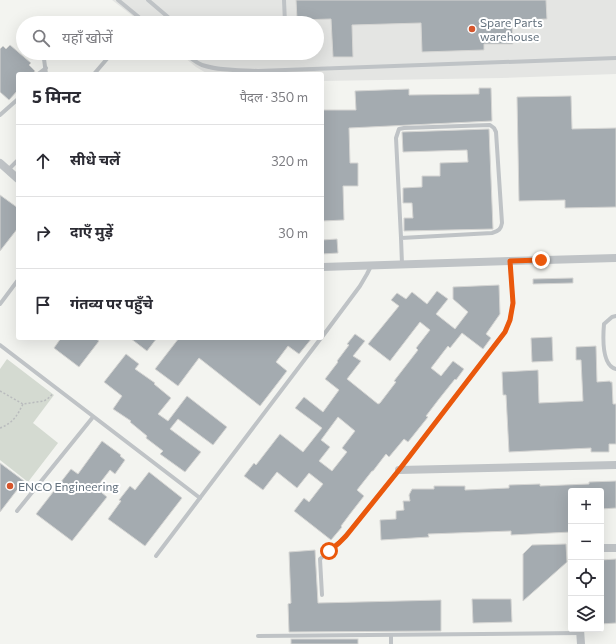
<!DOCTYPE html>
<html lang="hi">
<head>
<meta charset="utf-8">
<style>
  :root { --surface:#fff; --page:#f7f7f7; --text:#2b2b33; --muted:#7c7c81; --line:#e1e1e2 }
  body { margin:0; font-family:Commissioner,"Noto Sans Devanagari",sans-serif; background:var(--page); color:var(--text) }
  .controls { position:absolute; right:12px; bottom:12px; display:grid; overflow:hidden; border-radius:4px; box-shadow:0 4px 16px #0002 }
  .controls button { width:36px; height:36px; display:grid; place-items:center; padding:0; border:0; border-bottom:1px solid var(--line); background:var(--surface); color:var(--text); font:20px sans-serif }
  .stop { position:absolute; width:12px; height:12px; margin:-9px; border:3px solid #ea580c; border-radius:50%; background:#fff }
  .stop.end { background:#ea580c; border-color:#fff; box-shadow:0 1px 4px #0008 }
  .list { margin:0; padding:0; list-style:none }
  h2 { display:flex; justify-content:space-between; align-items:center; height:52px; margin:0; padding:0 16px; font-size:17px }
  h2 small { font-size:13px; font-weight:400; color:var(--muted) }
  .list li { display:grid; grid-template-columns:26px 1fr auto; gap:12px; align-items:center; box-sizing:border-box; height:72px; padding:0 16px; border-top:1px solid var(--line) }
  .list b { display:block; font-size:15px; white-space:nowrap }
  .list em { font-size:13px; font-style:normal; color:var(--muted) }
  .icon { flex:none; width:22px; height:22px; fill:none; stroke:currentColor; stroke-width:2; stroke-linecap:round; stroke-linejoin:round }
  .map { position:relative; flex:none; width:616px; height:644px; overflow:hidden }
  .search { position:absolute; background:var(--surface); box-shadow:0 4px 16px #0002; left:16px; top:16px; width:308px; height:44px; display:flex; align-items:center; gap:10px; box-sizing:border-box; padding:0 14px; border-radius:22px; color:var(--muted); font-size:15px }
  .panel { position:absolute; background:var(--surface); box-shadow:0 4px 16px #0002; left:16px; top:72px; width:308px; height:268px; border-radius:4px }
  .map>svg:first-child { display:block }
  .built { fill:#e4e5e3 }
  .green { fill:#d4dad1 }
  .building { fill:#a4abb0; stroke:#d5d5d3; fill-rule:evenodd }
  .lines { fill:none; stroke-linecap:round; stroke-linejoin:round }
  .path { stroke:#b9bbbd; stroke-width:1.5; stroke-dasharray:2 2; stroke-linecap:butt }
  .lane { stroke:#bfc3c6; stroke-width:4 }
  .street { stroke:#bfc3c6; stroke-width:8 }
  .route { stroke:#ea580c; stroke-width:5 }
  .poi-dot { fill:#d6562d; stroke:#fff; stroke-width:1.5 }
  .labels { text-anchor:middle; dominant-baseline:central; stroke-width:4; stroke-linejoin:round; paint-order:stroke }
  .poi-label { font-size:12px; fill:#65737f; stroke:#fff; text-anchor:start }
</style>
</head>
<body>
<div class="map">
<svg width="616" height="644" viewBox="0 0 616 644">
  <rect width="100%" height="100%" fill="#f3f4f0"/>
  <polygon class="built" points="112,0 616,0 616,74 502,78 322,81 322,74 208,74 196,67 179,53 317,53 317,23 142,23"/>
  <polygon class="green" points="7,359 54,395 33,423 58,443 28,482 0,460 0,369"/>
  <g class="building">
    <polygon points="296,0 546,0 547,19 512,20 513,44 484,44 484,50 422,52 421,23 352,25 353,57 333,57 331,19 297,20"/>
    <polygon points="10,45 31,63 29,65 35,71 33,74 18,74 18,90 9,100 0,92 0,49 3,46 6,49"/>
    <polygon points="479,88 491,88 492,121 349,128 350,163 358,163 358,186 343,186 344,220 322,221 322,110 356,110 355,91 409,89 409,95 479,94"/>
    <polygon points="571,96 572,129 616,128 616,207 565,208 565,200 519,201 517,97"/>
    <polygon points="489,129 493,229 404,231 404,218 413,218 412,203 403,203 403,188 422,187 422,176 440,176 440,163 468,162 467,150 403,152 402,132"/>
    <polygon points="0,195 18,208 18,228 0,251"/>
    <polygon points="337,239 338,253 322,254 322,240"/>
    <polygon points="573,278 573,283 533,284 533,279"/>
    <path d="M499,285L500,314L486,334L491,338L483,349L462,333L450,348L448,346L431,368L441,376L453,361L464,369L456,380L455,379L439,399L426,416L428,417L408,442L404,439L389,457L386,454L373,471H372L357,490L364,496L350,514L341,526L342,527L331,540L294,511L304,498L309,502L323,484L309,473L297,488L277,472L263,490L244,476L254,463L256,465L280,434L303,452L322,428L295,408L304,397L323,412L339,390L325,379L338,362L337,361L349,345L347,344L355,334L365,341L353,356L361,361L347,379L378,404L380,403L396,382L394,381L418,350L416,348L430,330L420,322L390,361L368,344L399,306L391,300L397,293L406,299L412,292L427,304L437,291L448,299L436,314L455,329L468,312L453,299V287ZM338,417L355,431L342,448L347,452L332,471L319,461L330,447L321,440Z"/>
    <polygon points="552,337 553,361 532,362 531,338"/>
    <polygon points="61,338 95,338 99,341 79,367 54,348"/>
    <polygon points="130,338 157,338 147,351"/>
    <polygon points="179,338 312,338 299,354 288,346 276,362 287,371 260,406 199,358 178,386 155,369"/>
    <polygon points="596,346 597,382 610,381 610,382 612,382 613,404 616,404 616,444 609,444 609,452 591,452 591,448 509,452 506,395 503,395 502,372 538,370 539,403 583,401 581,360 576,360 576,347"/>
    <polygon points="126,354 139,364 135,369 155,383 154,384 171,398 158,414 168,421 187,396 227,427 213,445 178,419 170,429 201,452 185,472 160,454 163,451 146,438 147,436 130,422 131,421 113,409 122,396 104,382"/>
    <polygon points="102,441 121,455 120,456 125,460 115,474 110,470 96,488 107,497 72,541 36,514 71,469 78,474"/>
    <polygon points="0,463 24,481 0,512"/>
    <polygon points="149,472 182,498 145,546 108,519 121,501 119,500 130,486 135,490"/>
    <polygon points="616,481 616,508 601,509 601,491 571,491 571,532 511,535 511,531 428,534 429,537 381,540 380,520 396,519 396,511 404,510 403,501 410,501 409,495 412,489 434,489 434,486 465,486 465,490 509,488 509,485 540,484 540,486 589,484 589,482"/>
    <polygon points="566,544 567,562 523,601 523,554 532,545"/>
    <polygon points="315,550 318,603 441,600 441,631 289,632 288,604 291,603 289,552"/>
    <polygon points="616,559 616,623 601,624 601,560"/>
    <polygon points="472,599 511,599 512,622 473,623"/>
    <rect x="291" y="639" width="67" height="5"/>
  </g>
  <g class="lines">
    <g class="path">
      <polyline points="0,391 23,404 44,401 50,397 53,393"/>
      <path d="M0,428C13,423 17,416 23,404"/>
    </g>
    <g class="lane">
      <polyline points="118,0 146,23"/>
      <polyline points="148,0 175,23"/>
      <polyline points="284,0 285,23"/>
      <polyline points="20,39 23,41"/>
      <polyline points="41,53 44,59 46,74"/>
      <path d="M184,53C190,57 196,63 202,65C220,71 240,70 258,71L616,58"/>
      <polyline points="38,74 46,68"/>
      <polyline points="94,74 112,53"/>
      <polyline points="0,115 18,99"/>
      <polyline points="8,170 18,160"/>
      <path d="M401,238L396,138L399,129L404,128L490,125L494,128L496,132L502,223C501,229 499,231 492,233L401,238L402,264"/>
      <polyline points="0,304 18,280"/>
      <path d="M616,316L612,317L604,324C603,336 601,365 616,369"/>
      <polyline points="322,337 360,286 367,274 371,266"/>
      <polyline points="0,345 200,498"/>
      <polyline points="17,511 93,417"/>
      <polyline points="156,556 321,338"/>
      <polyline points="322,595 320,559 339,543 352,528 399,470 505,332 510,320 513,303 510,261"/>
      <polyline points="391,635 391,644"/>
      <polyline points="258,636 580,633"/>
    </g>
    <g class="street">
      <polyline points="0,163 18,179"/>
      <polyline points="322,267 510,261 616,258"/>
      <polyline points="399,470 616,465"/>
      <polyline points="601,548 616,548"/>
      <polyline points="580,629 581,644"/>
    </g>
  </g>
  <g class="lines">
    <polyline class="route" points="329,551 339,543 346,536 399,470 505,332 510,320 513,303 510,261 541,260"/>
  </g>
  <g class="poi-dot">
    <circle cx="472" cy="29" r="4"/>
    <circle cx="10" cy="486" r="4"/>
  </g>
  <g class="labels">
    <g class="poi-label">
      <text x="480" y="22">Spare Parts<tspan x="480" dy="14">warehouse</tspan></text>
      <text x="18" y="486">ENCO Engineering</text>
    </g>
  </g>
</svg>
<div class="controls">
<button>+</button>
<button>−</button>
<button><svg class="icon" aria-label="locate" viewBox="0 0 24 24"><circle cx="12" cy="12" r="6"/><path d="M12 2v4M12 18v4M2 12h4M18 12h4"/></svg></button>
<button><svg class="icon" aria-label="layers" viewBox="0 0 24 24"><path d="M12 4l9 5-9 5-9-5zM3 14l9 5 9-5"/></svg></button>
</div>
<div class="stop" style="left:329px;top:551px"></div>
<div class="stop end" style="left:541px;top:260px"></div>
<div class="search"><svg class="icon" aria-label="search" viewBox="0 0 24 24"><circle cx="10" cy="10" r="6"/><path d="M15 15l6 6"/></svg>यहाँ खोजें</div>
<section class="panel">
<h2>5 मिनट<small>पैदल · 350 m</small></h2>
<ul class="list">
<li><svg class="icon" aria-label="ahead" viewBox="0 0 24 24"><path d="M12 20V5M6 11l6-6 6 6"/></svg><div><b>सीधे चलें</b></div><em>320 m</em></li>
<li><svg class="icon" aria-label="right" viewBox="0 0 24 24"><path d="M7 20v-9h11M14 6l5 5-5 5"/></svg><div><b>दाएँ मुड़ें</b></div><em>30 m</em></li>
<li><svg class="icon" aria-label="arrive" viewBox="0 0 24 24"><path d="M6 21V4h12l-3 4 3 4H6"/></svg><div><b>गंतव्य पर पहुँचे</b></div></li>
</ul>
</section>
</div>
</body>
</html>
